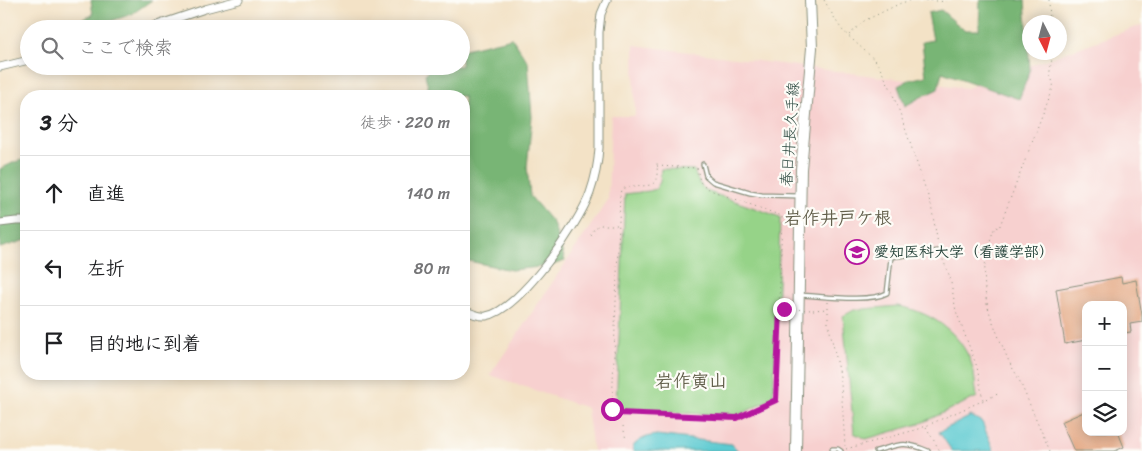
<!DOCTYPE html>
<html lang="ja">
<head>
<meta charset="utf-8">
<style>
  :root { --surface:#fff; --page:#f6f6f6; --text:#202124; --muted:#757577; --line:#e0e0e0 }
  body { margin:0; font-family:Sriracha,"Klee One",sans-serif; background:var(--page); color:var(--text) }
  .controls { position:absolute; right:15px; bottom:15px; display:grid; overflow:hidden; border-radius:10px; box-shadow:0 2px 12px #0003 }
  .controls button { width:45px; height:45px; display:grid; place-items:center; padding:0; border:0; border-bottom:1px solid var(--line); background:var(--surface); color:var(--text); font:25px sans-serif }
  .compass { position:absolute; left:1022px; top:15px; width:45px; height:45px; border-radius:50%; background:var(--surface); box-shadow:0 2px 12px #0003; rotate:174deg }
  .stop { position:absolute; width:15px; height:15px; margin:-11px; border:4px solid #b5179e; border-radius:50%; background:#fff }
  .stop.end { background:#b5179e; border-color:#fff; box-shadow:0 1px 5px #0008 }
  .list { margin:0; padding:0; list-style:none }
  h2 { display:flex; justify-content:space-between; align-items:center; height:65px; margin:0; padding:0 20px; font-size:21px }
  h2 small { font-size:16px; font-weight:400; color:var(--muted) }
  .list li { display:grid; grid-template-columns:32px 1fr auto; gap:15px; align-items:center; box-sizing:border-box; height:75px; padding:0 20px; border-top:1px solid var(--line) }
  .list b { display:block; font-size:19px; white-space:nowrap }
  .list em { font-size:16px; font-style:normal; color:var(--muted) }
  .icon { flex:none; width:28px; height:28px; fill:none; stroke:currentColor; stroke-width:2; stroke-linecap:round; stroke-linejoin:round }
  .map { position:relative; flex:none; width:1142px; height:451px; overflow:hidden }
  .search { position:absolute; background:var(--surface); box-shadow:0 2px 12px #0003; left:20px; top:20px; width:450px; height:55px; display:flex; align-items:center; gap:12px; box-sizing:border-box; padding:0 18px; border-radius:28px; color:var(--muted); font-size:19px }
  .panel { position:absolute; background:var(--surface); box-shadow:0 2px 12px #0003; left:20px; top:90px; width:450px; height:290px; border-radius:20px }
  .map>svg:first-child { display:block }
  .built { fill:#f7d0cf; fill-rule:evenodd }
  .green { fill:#96d388; stroke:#5a885e }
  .forest { fill:#78b574; stroke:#4c7954 }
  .water { fill:#5dcad1; stroke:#3e8482 }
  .building { fill:#e2a17a }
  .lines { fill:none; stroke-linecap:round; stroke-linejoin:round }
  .lane-casing { stroke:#89907d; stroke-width:5.5 }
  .street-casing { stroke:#89907d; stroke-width:9 }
  .primary-casing { stroke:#89907d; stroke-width:12 }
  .path { stroke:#89907d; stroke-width:1; stroke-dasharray:1 4; stroke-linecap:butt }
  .lane { stroke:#fff; stroke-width:3 }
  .street { stroke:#fff; stroke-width:7 }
  .primary { stroke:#fff; stroke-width:10 }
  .path-bridge { stroke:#89907d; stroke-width:1; stroke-dasharray:1 4; stroke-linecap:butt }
  .route { stroke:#b5179e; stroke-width:6 }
  .labels { text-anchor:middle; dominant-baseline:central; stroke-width:4.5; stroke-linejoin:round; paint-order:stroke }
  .street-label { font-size:15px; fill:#1f3d34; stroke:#fdfcf7 }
  .poi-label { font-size:15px; font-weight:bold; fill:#1f3d34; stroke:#fdfcf7; text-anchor:start }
  .quarter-label { font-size:18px; font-weight:bold; fill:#63604c; stroke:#fdfcf7 }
</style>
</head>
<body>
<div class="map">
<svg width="1142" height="451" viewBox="0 0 1142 451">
  <rect width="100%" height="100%" fill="#fdfcf7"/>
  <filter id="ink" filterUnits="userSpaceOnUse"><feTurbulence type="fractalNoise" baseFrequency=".02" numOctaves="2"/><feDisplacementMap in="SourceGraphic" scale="10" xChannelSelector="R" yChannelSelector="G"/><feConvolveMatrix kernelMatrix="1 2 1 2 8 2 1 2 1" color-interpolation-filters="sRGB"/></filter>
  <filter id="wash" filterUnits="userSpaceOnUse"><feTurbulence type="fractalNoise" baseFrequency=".0096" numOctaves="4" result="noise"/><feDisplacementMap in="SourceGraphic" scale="20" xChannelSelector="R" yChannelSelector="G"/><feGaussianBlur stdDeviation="1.12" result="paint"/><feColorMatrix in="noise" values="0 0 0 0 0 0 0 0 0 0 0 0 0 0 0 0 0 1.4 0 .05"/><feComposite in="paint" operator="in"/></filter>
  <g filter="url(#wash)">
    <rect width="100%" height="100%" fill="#f3e2c6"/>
    <path class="built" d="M1142,25V451H593L587,408L490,375L608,200L611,116H635L634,45L967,88ZM1086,305H1123V432H1086Z"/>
    <g class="green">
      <path d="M661,169L694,170C697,180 700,187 709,192L780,217L777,319L773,398L737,416L616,409L625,194L649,191L656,189L660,182Z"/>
      <path d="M897,306C929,311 959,331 971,362C975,373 975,385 977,397L919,424L866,439L854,433L843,316L854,310Z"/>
    </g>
    <g class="forest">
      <polygon points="91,0 152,0 132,14 87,29 56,29 93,15"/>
      <polygon points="980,0 1025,0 1030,71 1019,99 942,72 938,89 921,97 905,106 898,86 909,80 926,76 922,42 933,40 928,13 941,10 964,30 979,30"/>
      <polygon points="512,38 528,62 532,117 527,167 530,196 553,223 565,261 549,266 511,270 464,260 464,96 430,96 425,74 434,66 461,66 461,50"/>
      <polygon points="26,159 26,240 0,248 0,169 15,162"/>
    </g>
    <g class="water">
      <polygon points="971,416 982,422 994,451 952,451 939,432"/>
      <path d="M657,435L732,444L738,451H633V446C640,439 647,436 657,435Z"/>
    </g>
    <g id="blocks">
      <g class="building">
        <polygon points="1121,277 1122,283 1136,280 1142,315 1142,322 1130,324 1131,332 1123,333 1123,305 1086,305 1086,340 1065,344 1056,289"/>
        <polygon points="1086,411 1086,432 1118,432 1124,447 1115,451 1074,451 1061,422"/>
      </g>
    </g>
  </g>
  <g filter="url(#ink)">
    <use href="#blocks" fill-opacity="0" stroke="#89907d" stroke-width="1"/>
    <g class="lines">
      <defs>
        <g id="lane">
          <polyline points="703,164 706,176 713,182 750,193 762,195 799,196"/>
          <path d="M800,295C822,296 869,303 887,293L891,257L939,251"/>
          <polyline points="832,449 838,449 841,451"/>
          <path d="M876,451C900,444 905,441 928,451"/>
        </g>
        <g id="street">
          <polyline points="145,29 205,9 239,0"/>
          <polyline points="0,67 29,60"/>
          <polyline points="0,223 16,221 26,221"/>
          <path d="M464,310C470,313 478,317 486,316C519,311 579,224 590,193C595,179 598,163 599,148V32L601,14L607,0"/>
        </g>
        <polyline id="primary" points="796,451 801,169 812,48 810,0"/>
      </defs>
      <use href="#lane" class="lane-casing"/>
      <use href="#street" class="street-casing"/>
      <use href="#primary" class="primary-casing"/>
      <g class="path">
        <polyline points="824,0 838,24 843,31 876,61 890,87 900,113 931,205 938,244"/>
        <polyline points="926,0 949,2"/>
        <polyline points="1049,0 1050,22"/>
        <polyline points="849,35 864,21 901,3 912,0"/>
        <path d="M657,166L697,168L700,182L710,190L782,216L776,400L737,418L617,413L614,412L612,409L620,194L621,190L624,188L651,185C659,181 657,169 657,161"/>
        <polyline points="591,235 594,229 599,225 619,225"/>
        <polyline points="941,255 950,277 956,311 977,367 983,400"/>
        <polyline points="828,302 828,323 839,370 841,384 845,446"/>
        <polyline points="813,310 827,309"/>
        <polyline points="623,426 626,440"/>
        <polyline points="926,427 940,451"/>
        <polyline points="846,449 919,429 1000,393"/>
        <path d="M1050,451L1017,375C1009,364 1005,352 1000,340C996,330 992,320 989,311C981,283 984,253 995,227L999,228L1053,88C1054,82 1052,81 1050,75C1049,70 1053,60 1052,52"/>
      </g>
      <use href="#lane" class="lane"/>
      <use href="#street" class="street"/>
      <use href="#primary" class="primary"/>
      <polyline class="path-bridge" points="784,309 813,310"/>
    </g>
  </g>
  <g class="lines" filter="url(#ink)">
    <polyline class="route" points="612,409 614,412 618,413 737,418 776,400 780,309 784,309"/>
  </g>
  <defs>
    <symbol id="university-ring" viewBox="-11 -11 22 22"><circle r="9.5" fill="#fdfcf7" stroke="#b5179e" stroke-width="1.5"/><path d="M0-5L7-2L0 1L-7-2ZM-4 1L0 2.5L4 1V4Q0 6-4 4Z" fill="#b5179e"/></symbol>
  </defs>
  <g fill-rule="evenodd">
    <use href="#university-ring" x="843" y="238" width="28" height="28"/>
  </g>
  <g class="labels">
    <g class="street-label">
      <text transform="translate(790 134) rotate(-86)">春日井長久手線</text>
    </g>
    <g class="poi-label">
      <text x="874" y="252">愛知医科大学（看護学部）</text>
    </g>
    <g class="quarter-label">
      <text x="838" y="218">岩作井戸ケ根</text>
      <text x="691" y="381">岩作寅山</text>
    </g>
  </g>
</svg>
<div class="controls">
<button>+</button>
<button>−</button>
<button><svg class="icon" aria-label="layers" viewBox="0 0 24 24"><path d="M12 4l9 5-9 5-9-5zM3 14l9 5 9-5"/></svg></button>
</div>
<svg class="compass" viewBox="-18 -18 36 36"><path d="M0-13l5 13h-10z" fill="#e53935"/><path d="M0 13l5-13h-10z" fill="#757577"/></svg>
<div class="stop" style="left:612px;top:409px"></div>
<div class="stop end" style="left:784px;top:309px"></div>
<div class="search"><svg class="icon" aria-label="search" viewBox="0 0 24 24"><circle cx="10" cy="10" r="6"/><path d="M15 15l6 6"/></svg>ここで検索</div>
<section class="panel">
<h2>3 分<small>徒歩 · 220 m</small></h2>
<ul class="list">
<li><svg class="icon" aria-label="ahead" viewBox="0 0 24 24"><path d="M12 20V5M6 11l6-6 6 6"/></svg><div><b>直進</b></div><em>140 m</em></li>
<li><svg class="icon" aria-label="left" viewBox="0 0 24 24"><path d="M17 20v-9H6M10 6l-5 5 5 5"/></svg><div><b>左折</b></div><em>80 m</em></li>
<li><svg class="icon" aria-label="arrive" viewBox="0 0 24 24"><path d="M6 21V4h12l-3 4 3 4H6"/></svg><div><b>目的地に到着</b></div></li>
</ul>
</section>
</div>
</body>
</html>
